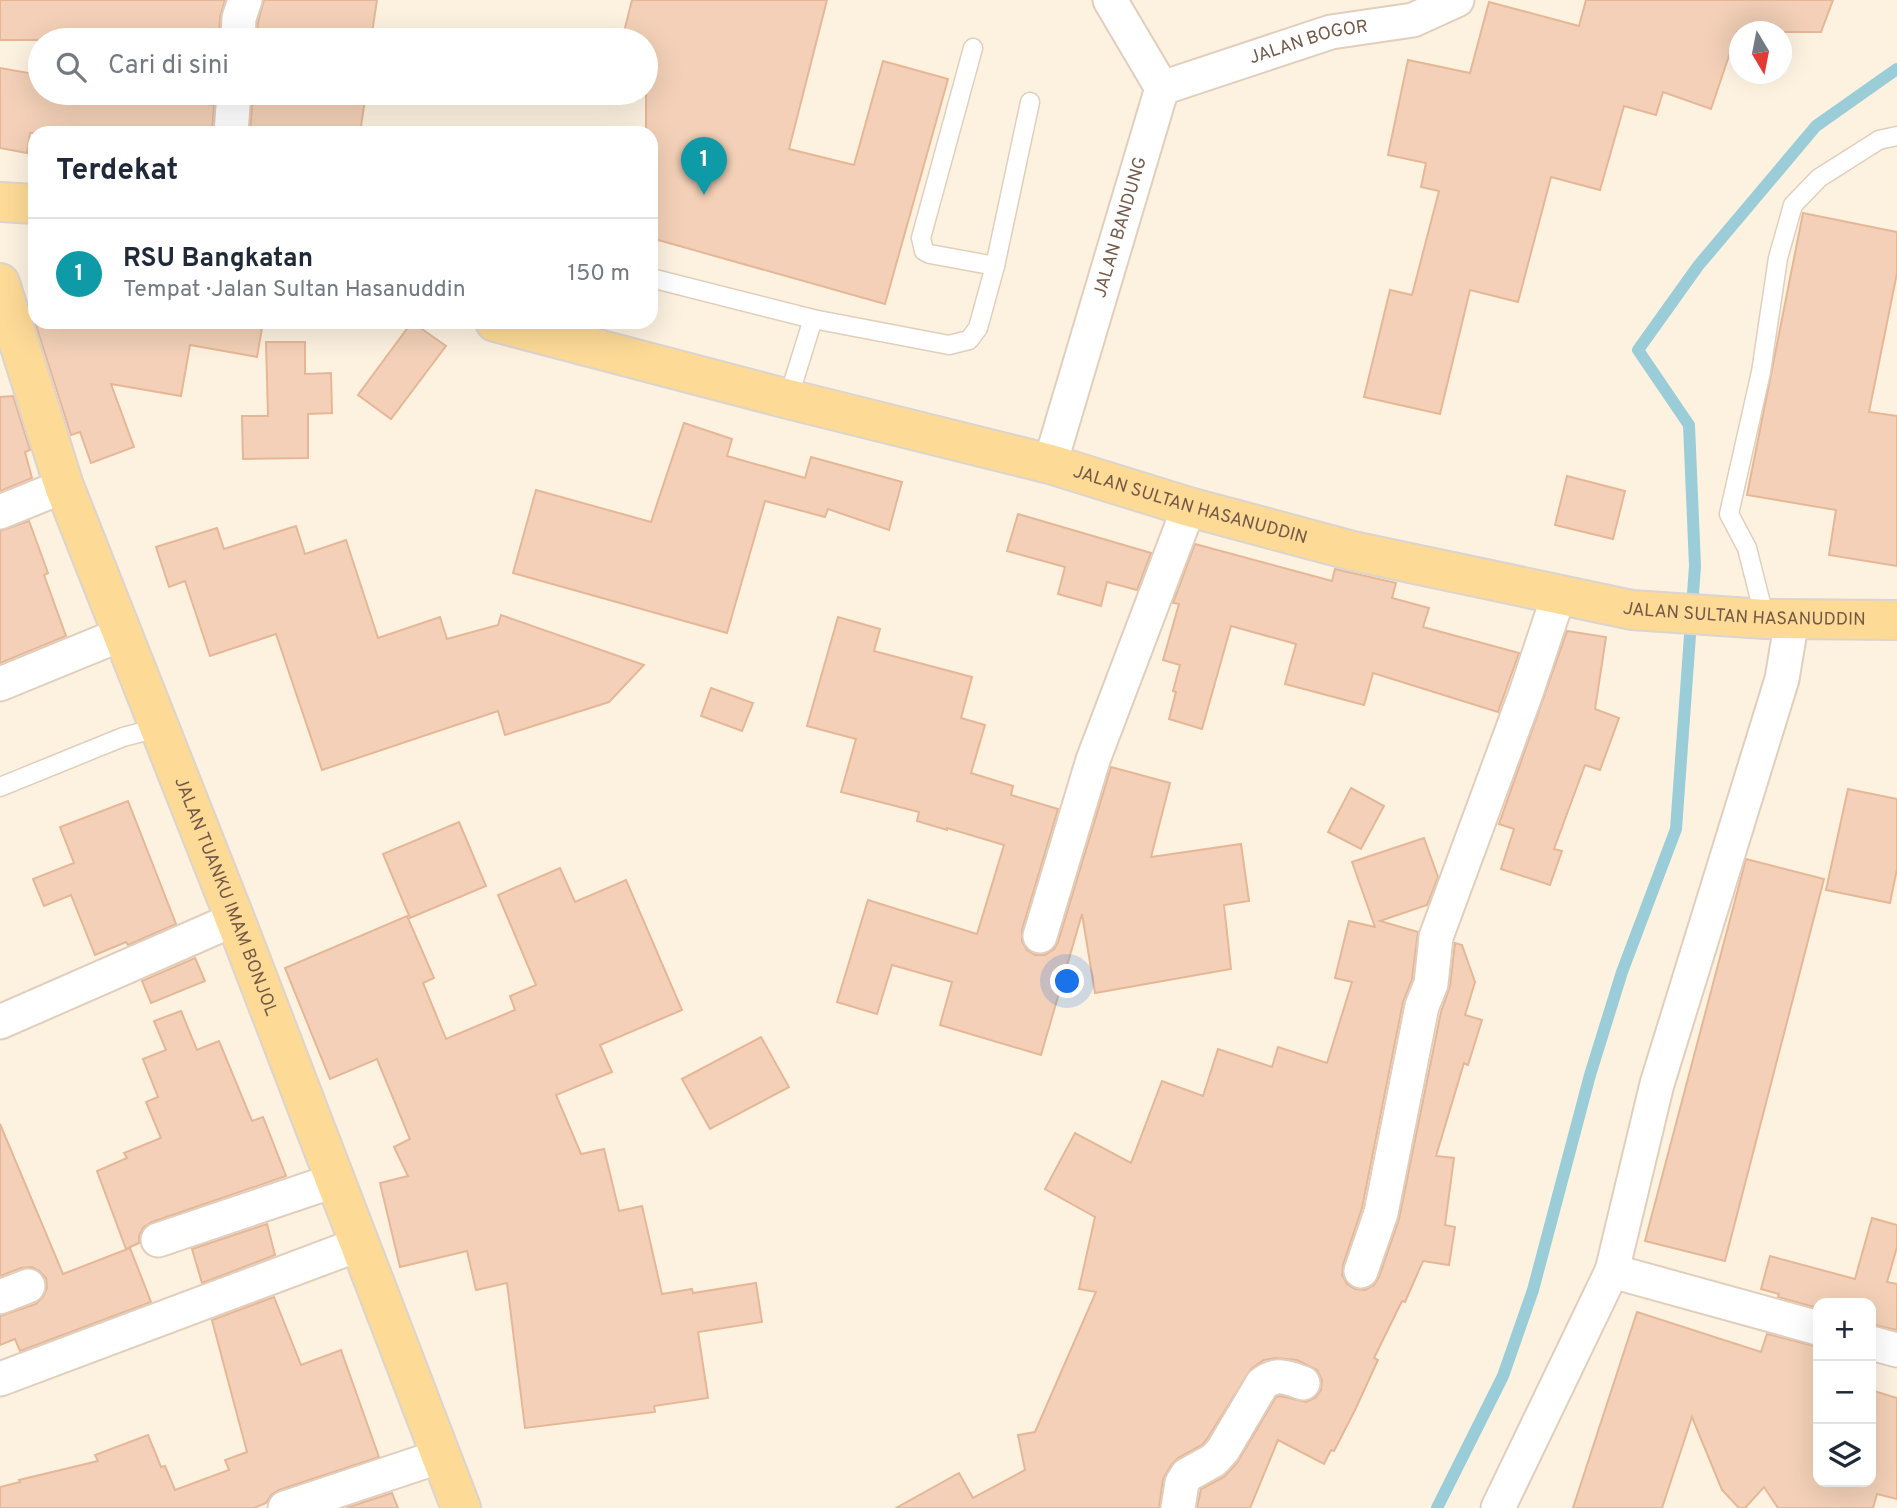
<!DOCTYPE html>
<html lang="id">
<head>
<meta charset="utf-8">
<style>
  :root { --surface:#fff; --page:#f2f2f3; --text:#1f2937; --muted:#747a83; --line:#e0e1e3; --accent:#ea6b41 }
  body { margin:0; font-family:Overpass,sans-serif; background:var(--page); color:var(--text) }
  .controls { position:absolute; right:21px; bottom:21px; display:grid; overflow:hidden; border-radius:14px; box-shadow:0 7px 28px #0002 }
  .controls button { width:63px; height:63px; display:grid; place-items:center; padding:0; border:0; border-bottom:2px solid var(--line); background:var(--surface); color:var(--text); font:35px sans-serif }
  .compass { position:absolute; left:1729px; top:21px; width:63px; height:63px; border-radius:50%; background:var(--surface); box-shadow:0 7px 28px #0002; rotate:170deg }
  .you { position:absolute; left:1068px; top:982px; width:24px; height:24px; margin:-18px; border:5px solid #fff; border-radius:50%; background:#1a73e8; box-shadow:0 0 0 10px #1a73e833 }
  .badge { display:grid; place-items:center; width:46px; height:46px; border-radius:50%; background:var(--accent); color:#fff; font-size:23px; font-weight:700 }
  .pin { position:absolute; translate:-50% -58px; filter:drop-shadow(0 2px 4px #0008) }
  .pin::after { content:''; position:absolute; top:37px; width:24px; height:21px; background:inherit; clip-path:polygon(0 0,100% 0,50% 100%) }
  .list { margin:0; padding:0; list-style:none }
  h2 { display:flex; justify-content:space-between; align-items:center; height:91px; margin:0; padding:0 28px; font-size:30px }
  h2 small { font-size:23px; font-weight:400; color:var(--muted) }
  .list li { display:grid; grid-template-columns:46px 1fr auto; gap:21px; align-items:center; box-sizing:border-box; height:112px; padding:0 28px; border-top:2px solid var(--line) }
  .list b { display:block; font-size:26px; white-space:nowrap }
  .list p { margin:0; font-size:23px; white-space:nowrap; color:var(--muted) }
  .list em { font-size:23px; font-style:normal; color:var(--muted) }
  .icon { flex:none; width:38px; height:38px; fill:none; stroke:currentColor; stroke-width:2; stroke-linecap:round; stroke-linejoin:round }
  .map { position:relative; flex:none; width:1897px; height:1508px; overflow:hidden }
  .search { position:absolute; background:var(--surface); box-shadow:0 7px 28px #0002; left:28px; top:28px; width:630px; height:77px; display:flex; align-items:center; gap:18px; box-sizing:border-box; padding:0 24px; border-radius:38px; color:var(--muted); font-size:26px }
  .panel { position:absolute; background:var(--surface); box-shadow:0 7px 28px #0002; left:28px; top:126px; width:630px; height:203px; border-radius:21px }
  .map>svg:first-child { display:block }
  .lines { fill:none; stroke-linecap:round; stroke-linejoin:round }
  .stream { stroke:#9acdd8; stroke-width:12 }
  .building { fill:#f3d0b7; stroke:#e6b797; stroke-width:2 }
  .lane-casing { stroke:#e1cebc; stroke-width:21 }
  .street-casing { stroke:#e1cebc; stroke-width:37 }
  .primary-casing { stroke:#dbd4cf; stroke-width:42 }
  .lane { stroke:#fff; stroke-width:18 }
  .street { stroke:#fff; stroke-width:33 }
  .primary { stroke:#fdda96; stroke-width:38 }
  .labels { text-anchor:middle; dominant-baseline:central; stroke-width:5; stroke-linejoin:round; paint-order:stroke }
  .street-label { font-size:18px; fill:#745847; stroke:#fff6e7 }
</style>
</head>
<body>
<div class="map">
<svg width="1897" height="1508" viewBox="0 0 1897 1508">
  <rect width="100%" height="100%" fill="#fdf2e0"/>
  <g class="lines">
    <polyline class="stream" points="1437,1508 1503,1376 1533,1290 1590,1075 1622,972 1676,829 1695,566 1689,425 1638,350 1698,266 1816,126 1897,69"/>
  </g>
  <g class="building">
    <polygon points="0,0 225,0 220,17 219,40 0,40"/>
    <polygon points="264,0 377,0 371,40 257,40 258,22"/>
    <polygon points="632,0 827,0 789,149 854,165 883,61 948,79 885,304 651,238 651,133 646,133 646,40 622,40"/>
    <polygon points="1586,0 1833,0 1821,32 1737,32 1711,109 1663,92 1656,115 1624,106 1600,190 1551,177 1518,302 1470,290 1440,414 1364,397 1390,290 1412,295 1439,191 1421,187 1426,163 1388,155 1408,60 1470,73 1489,2 1579,26"/>
    <polygon points="0,68 40,75 40,93 143,93 214,105 212,133 30,133 27,153 0,148"/>
    <polygon points="253,93 366,93 360,133 250,133"/>
    <polygon points="1803,213 1897,232 1897,273 1869,412 1897,416 1897,566 1829,555 1836,510 1747,495"/>
    <polygon points="35,322 263,322 257,357 190,345 181,396 111,384 134,447 91,463 80,432 71,435"/>
    <polygon points="412,322 446,346 391,419 358,395"/>
    <polygon points="266,342 305,342 305,374 331,373 332,413 308,414 308,458 243,459 242,416 268,416"/>
    <polygon points="13,396 30,450 25,452 32,478 0,491 0,397"/>
    <polygon points="684,423 732,439 727,456 805,478 811,457 902,482 889,530 828,509 825,517 765,501 727,633 513,573 536,490 651,522"/>
    <polygon points="1567,476 1625,491 1613,539 1555,525"/>
    <polygon points="1018,514 1151,553 1137,590 1107,582 1101,606 1058,594 1065,567 1007,551"/>
    <polygon points="29,521 48,573 44,575 66,636 0,663 0,531"/>
    <polygon points="296,526 305,554 346,540 378,638 440,617 447,639 498,625 501,615 644,665 609,702 505,735 498,711 322,770 276,634 210,656 185,581 169,587 156,547 217,528 224,549"/>
    <polygon points="1195,544 1332,581 1335,569 1396,583 1392,598 1429,608 1423,627 1519,653 1498,712 1373,673 1364,705 1285,684 1296,644 1231,626 1202,729 1169,719 1176,692 1173,691 1180,665 1163,660 1179,604 1173,603"/>
    <polygon points="838,617 880,629 874,651 972,677 961,718 985,725 971,773 1013,786 1011,795 1058,809 1022,930 1022,941 1027,950 1035,955 1045,955 1054,949 1058,942 1111,767 1170,783 1151,857 1241,844 1249,901 1224,905 1231,969 1095,993 1082,914 1041,1055 940,1025 952,982 892,965 877,1014 837,1002 868,900 977,934 1004,845 947,828 947,830 917,821 919,812 841,792 856,739 807,726"/>
    <polygon points="1567,631 1606,637 1595,709 1619,718 1600,770 1585,765 1554,849 1562,851 1550,885 1501,869 1514,829 1499,824"/>
    <polygon points="711,688 753,703 742,731 701,716"/>
    <polygon points="1351,788 1384,806 1361,849 1328,832"/>
    <polygon points="1848,789 1897,799 1897,869 1890,903 1826,890"/>
    <polygon points="128,801 176,924 128,945 126,942 95,955 71,895 44,906 33,879 74,863 60,827"/>
    <polygon points="459,822 486,886 410,918 383,854"/>
    <polygon points="1424,838 1438,877 1427,905 1380,921 1418,932 1412,979 1403,1002 1362,1208 1343,1265 1342,1275 1347,1284 1355,1289 1365,1290 1374,1285 1379,1277 1399,1219 1441,1012 1450,986 1455,943 1462,945 1475,982 1465,1015 1482,1020 1468,1065 1464,1063 1436,1156 1454,1158 1445,1225 1455,1227 1449,1265 1423,1261 1405,1302 1402,1301 1374,1358 1378,1360 1355,1410 1334,1451 1331,1450 1324,1464 1278,1440 1250,1508 1197,1508 1201,1489 1224,1477 1237,1463 1276,1397 1280,1396 1306,1402 1315,1398 1321,1390 1322,1380 1317,1370 1297,1360 1276,1358 1264,1360 1251,1369 1207,1439 1202,1445 1178,1458 1171,1465 1163,1479 1159,1508 896,1508 959,1473 973,1498 1025,1470 1018,1435 1035,1432 1096,1292 1079,1289 1095,1217 1045,1189 1075,1133 1131,1163 1162,1081 1203,1096 1218,1049 1272,1067 1278,1047 1327,1063 1352,982 1335,978 1349,921 1375,927 1352,862"/>
    <polygon points="1746,859 1824,879 1725,1261 1645,1241"/>
    <polygon points="560,868 575,902 626,880 682,1010 600,1045 612,1072 556,1095 581,1154 604,1149 619,1211 642,1206 662,1294 692,1289 693,1293 756,1283 762,1322 698,1332 708,1398 654,1406 655,1412 525,1428 507,1283 476,1290 467,1251 400,1267 380,1183 408,1176 394,1147 410,1139 377,1059 330,1079 285,968 407,916 434,978 423,983 446,1039 515,1010 510,996 536,985 498,895"/>
    <polygon points="195,958 205,981 151,1003 142,981"/>
    <polygon points="181,1011 197,1050 219,1041 252,1121 263,1117 286,1176 152,1222 143,1228 139,1236 139,1243 126,1249 97,1171 127,1158 124,1153 161,1138 146,1102 158,1097 143,1059 166,1050 154,1021"/>
    <polygon points="761,1037 789,1087 710,1129 682,1079"/>
    <polygon points="0,1124 63,1274 130,1248 151,1302 20,1351 15,1339 0,1345 0,1316 36,1304 43,1297 47,1288 46,1278 39,1271 32,1267 21,1268 0,1276"/>
    <polygon points="1872,1218 1897,1225 1897,1247 1887,1282 1897,1284 1897,1330 1871,1324 1871,1303 1818,1303 1818,1308 1778,1297 1779,1294 1761,1289 1770,1256 1855,1279"/>
    <polygon points="267,1224 275,1255 202,1283 192,1249"/>
    <polygon points="274,1297 301,1365 341,1350 379,1457 279,1490 271,1495 266,1503 254,1508 0,1508 0,1487 20,1482 19,1480 98,1461 95,1455 148,1435 161,1467 165,1466 175,1490 229,1470 225,1460 247,1452 212,1320"/>
    <polygon points="1637,1312 1761,1352 1767,1334 1818,1347 1818,1482 1871,1482 1871,1390 1897,1398 1897,1499 1877,1494 1873,1508 1778,1508 1764,1487 1745,1508 1739,1508 1722,1490 1692,1417 1662,1508 1573,1508"/>
    <polygon points="392,1493 398,1508 346,1508"/>
  </g>
  <g class="lines">
    <defs>
      <g id="lane">
        <polyline points="973,48 921,238 924,251 930,254 995,266"/>
        <polyline points="651,278 813,319 949,345 969,340 978,328 995,266 1030,102"/>
        <polyline points="788,399 813,319"/>
        <polyline points="1765,619 1747,548 1729,514 1761,372 1778,258 1793,205 1819,178 1879,140 1897,136"/>
        <polyline points="0,787 123,737 158,728"/>
      </g>
      <g id="street">
        <polyline points="238,40 239,18 245,0"/>
        <path id="s1" d="M1162,88L1331,32L1413,20L1457,0"/>
        <polyline points="231,133 234,93"/>
        <path id="s2" d="M1050,464L1162,88L1110,0"/>
        <polyline points="0,512 64,486"/>
        <polyline points="0,684 122,634"/>
        <polyline points="1040,936 1093,760 1189,507"/>
        <polyline points="0,1022 235,919"/>
        <polyline points="158,1240 336,1180"/>
        <polyline points="1361,1271 1381,1213 1422,1006 1431,984 1436,937 1526,693 1559,594"/>
        <polyline points="1612,1271 1818,1328"/>
        <polyline points="0,1297 28,1286"/>
        <polyline points="1871,1343 1897,1350"/>
        <polyline points="0,1379 360,1244"/>
        <polyline points="285,1508 441,1456"/>
        <path d="M1178,1508L1182,1483L1187,1475L1214,1460L1223,1450L1262,1384C1277,1372 1286,1377 1303,1383"/>
        <polyline points="1498,1508 1612,1271 1657,1084 1782,679 1792,619"/>
      </g>
      <g id="primary">
        <polyline points="0,202 35,204"/>
        <path id="s3" d="M0,283L64,486L235,919L461,1508"/>
        <path id="s4" d="M495,322L788,399L1050,464L1189,507L1353,551L1632,610L1765,619L1897,620"/>
      </g>
    </defs>
    <use href="#lane" class="lane-casing"/>
    <use href="#street" class="street-casing"/>
    <use href="#primary" class="primary-casing"/>
    <use href="#lane" class="lane"/>
    <use href="#street" class="street"/>
    <use href="#primary" class="primary"/>
  </g>
  <g class="labels">
    <g class="street-label">
      <text stroke="none"><textPath href="#s1" startOffset="154">JALAN BOGOR</textPath></text>
      <text stroke="none"><textPath href="#s2" startOffset="247">JALAN BANDUNG</textPath></text>
      <text stroke="none"><textPath href="#s4" startOffset="719">JALAN SULTAN HASANUDDIN</textPath></text>
      <text stroke="none"><textPath href="#s4" startOffset="1286">JALAN SULTAN HASANUDDIN</textPath></text>
      <text stroke="none"><textPath href="#s3" startOffset="654">JALAN TUANKU IMAM BONJOL</textPath></text>
    </g>
  </g>
</svg>
<div class="controls">
<button>+</button>
<button>−</button>
<button><svg class="icon" aria-label="layers" viewBox="0 0 24 24"><path d="M12 4l9 5-9 5-9-5zM3 14l9 5 9-5"/></svg></button>
</div>
<svg class="compass" viewBox="-18 -18 36 36"><path d="M0-13l5 13h-10z" fill="#e53935"/><path d="M0 13l5-13h-10z" fill="#747a83"/></svg>
<div class="you"></div>
<div class="pin badge" style="left:704px;top:195px;background:#0f9aa8">1</div>
<div class="search"><svg class="icon" aria-label="search" viewBox="0 0 24 24"><circle cx="10" cy="10" r="6"/><path d="M15 15l6 6"/></svg>Cari di sini</div>
<section class="panel">
<h2>Terdekat<small></small></h2>
<ul class="list">
<li><span class="badge" style="background:#0f9aa8">1</span><div><b>RSU Bangkatan</b><p>Tempat · Jalan Sultan Hasanuddin</p></div><em>150 m</em></li>
</ul>
</section>
</div>
</body>
</html>
